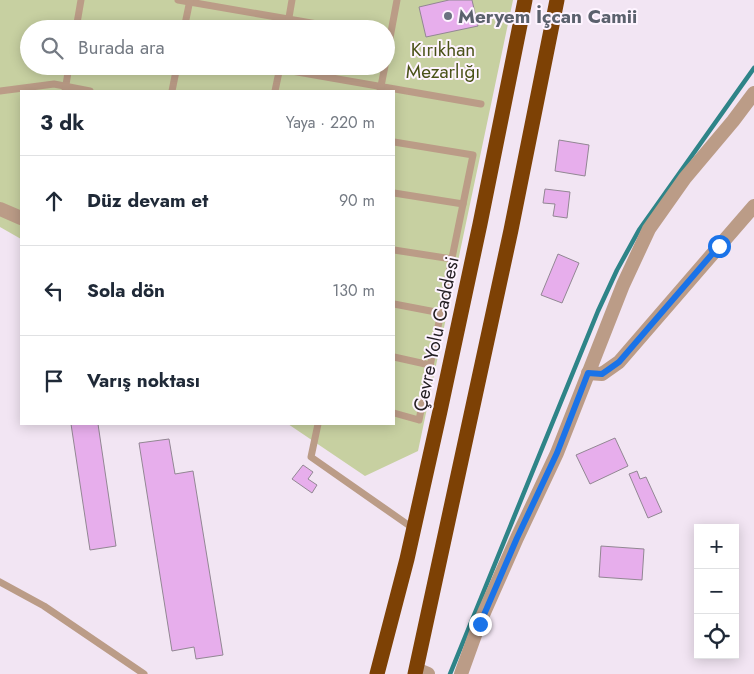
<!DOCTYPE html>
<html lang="tr">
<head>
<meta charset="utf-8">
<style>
  :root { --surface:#fff; --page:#f2f2f3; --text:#1f2937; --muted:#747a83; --line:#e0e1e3 }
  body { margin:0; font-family:Jost,sans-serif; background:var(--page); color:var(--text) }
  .controls { position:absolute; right:15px; bottom:15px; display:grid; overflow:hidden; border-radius:0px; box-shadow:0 2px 12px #0003 }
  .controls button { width:45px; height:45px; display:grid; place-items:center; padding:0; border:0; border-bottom:1px solid var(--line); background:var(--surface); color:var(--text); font:25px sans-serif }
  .stop { position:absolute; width:15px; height:15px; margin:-11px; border:4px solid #1a73e8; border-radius:50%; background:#fff }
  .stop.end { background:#1a73e8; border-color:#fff; box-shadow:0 1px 5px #0008 }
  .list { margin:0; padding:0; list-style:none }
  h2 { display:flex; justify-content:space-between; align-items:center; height:65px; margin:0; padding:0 20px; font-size:21px }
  h2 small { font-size:16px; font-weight:400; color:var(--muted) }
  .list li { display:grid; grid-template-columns:32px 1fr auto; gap:15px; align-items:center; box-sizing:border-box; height:90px; padding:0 20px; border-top:1px solid var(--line) }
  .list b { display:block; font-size:19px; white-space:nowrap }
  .list em { font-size:16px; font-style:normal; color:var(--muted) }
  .icon { flex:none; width:28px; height:28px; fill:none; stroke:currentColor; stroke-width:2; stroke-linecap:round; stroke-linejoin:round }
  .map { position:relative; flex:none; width:754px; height:674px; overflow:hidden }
  .search { position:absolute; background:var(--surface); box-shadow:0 2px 12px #0003; left:20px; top:20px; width:375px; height:55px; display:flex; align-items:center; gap:12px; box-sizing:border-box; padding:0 18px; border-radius:28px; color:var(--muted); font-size:19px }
  .panel { position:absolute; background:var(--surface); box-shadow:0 2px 12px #0003; left:20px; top:90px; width:375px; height:335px; border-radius:0px }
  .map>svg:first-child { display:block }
  .green { fill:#c7d0a1; fill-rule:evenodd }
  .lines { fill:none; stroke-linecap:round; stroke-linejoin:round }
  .stream { stroke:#2e8488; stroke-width:4.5 }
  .building { fill:#e7aeec; stroke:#928793 }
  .lane { stroke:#bb9c87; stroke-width:7 }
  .street { stroke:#bb9c87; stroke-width:14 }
  .highway { stroke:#7d4105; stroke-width:15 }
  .route { stroke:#1a73e8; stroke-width:6 }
  .worship-dot { fill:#6b7280; stroke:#fef4ff; stroke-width:2 }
  .labels { text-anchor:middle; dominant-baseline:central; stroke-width:4; stroke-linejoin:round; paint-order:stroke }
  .worship-label { font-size:19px; font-weight:bold; fill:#5b616d; stroke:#fef4ff; text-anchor:start }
  .park-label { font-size:19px; fill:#4a5218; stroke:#fef4ff }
  .street-label { font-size:19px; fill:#231e23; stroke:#fef4ff }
</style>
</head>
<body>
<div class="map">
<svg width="754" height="674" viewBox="0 0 754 674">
  <rect width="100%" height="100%" fill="#f2e5f3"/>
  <path class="green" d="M0,0H513L418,451L365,476L288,424H394V91H21V239L0,227ZM29,29H386V66H29Z"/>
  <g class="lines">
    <polyline class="stream" points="450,674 598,311 617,270 639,230 754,68"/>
  </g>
  <g class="building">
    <polygon points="449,0 472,0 478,26 426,37 419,7"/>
    <polygon points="559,140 589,145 585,176 555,171"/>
    <polygon points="545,189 570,192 567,218 553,216 555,204 543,203"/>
    <polygon points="558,254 579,263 562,303 541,295"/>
    <polygon points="71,424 98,424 116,546 90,550"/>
    <polygon points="615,438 628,466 590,484 576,455"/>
    <polygon points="169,439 175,474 193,471 223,655 196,659 194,647 172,651 139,443"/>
    <polygon points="303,465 313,472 308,479 317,485 312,493 292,479"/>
    <polygon points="637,471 640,479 646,477 662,512 648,518 629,474"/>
    <polygon points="601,546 644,549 642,580 599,577"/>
  </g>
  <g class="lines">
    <g class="lane">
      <polyline points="178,0 346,29"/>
      <polyline points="76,29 81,0"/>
      <polyline points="184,29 190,0"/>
      <polyline points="287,29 292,0"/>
      <polyline points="386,59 397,0"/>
      <polyline points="263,66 481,104"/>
      <polyline points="0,91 54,84 90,91"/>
      <polyline points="65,91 69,66"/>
      <polyline points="172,91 177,66"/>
      <polyline points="275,91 280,67"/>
      <polyline points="380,91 385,66"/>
      <polyline points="394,142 473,155 419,420 394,413"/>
      <polyline points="394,193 463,204"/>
      <polyline points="394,250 452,259"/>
      <polyline points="394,304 441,313"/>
      <polyline points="394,357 430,365"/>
      <polyline points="318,424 311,457 414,529"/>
      <polyline points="0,582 44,606 144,674"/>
    </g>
    <g class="street">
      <polyline points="0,209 21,218"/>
      <polyline points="588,373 602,374 619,362 754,206"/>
      <polyline points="416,669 428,674"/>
      <polyline points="461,674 479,624 517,538 557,453 623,285 649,229 685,178 733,121 754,93"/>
    </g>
    <g class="highway">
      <polyline points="377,674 407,559 440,411 480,224 525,0"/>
      <polyline points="415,674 511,230 557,0"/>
    </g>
  </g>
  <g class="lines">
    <polyline class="route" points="480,624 517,538 557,453 588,373 602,374 619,362 719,246"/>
  </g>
  <circle class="worship-dot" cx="448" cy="16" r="5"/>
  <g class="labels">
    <g class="worship-label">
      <text x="458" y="16">Meryem İçcan Camii</text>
    </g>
    <g class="park-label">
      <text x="443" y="49">Kırıkhan<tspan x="443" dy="22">Mezarlığı</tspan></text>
    </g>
    <g class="street-label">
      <text transform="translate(436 334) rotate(-78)">Çevre Yolu Caddesi</text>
    </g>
  </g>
</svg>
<div class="controls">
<button>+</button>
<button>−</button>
<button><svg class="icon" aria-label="locate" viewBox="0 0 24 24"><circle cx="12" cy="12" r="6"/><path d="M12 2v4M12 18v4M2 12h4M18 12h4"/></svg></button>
</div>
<div class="stop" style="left:719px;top:246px"></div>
<div class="stop end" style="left:480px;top:624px"></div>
<div class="search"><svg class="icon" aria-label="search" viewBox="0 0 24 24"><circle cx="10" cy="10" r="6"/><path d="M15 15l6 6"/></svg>Burada ara</div>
<section class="panel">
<h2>3 dk<small>Yaya · 220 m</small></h2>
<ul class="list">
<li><svg class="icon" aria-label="ahead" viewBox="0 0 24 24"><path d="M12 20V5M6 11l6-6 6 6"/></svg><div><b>Düz devam et</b></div><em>90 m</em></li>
<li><svg class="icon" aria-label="left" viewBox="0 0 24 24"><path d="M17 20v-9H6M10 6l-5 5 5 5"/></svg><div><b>Sola dön</b></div><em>130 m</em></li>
<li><svg class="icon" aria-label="arrive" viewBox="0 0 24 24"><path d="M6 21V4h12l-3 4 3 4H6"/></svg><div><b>Varış noktası</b></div></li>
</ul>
</section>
</div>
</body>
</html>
